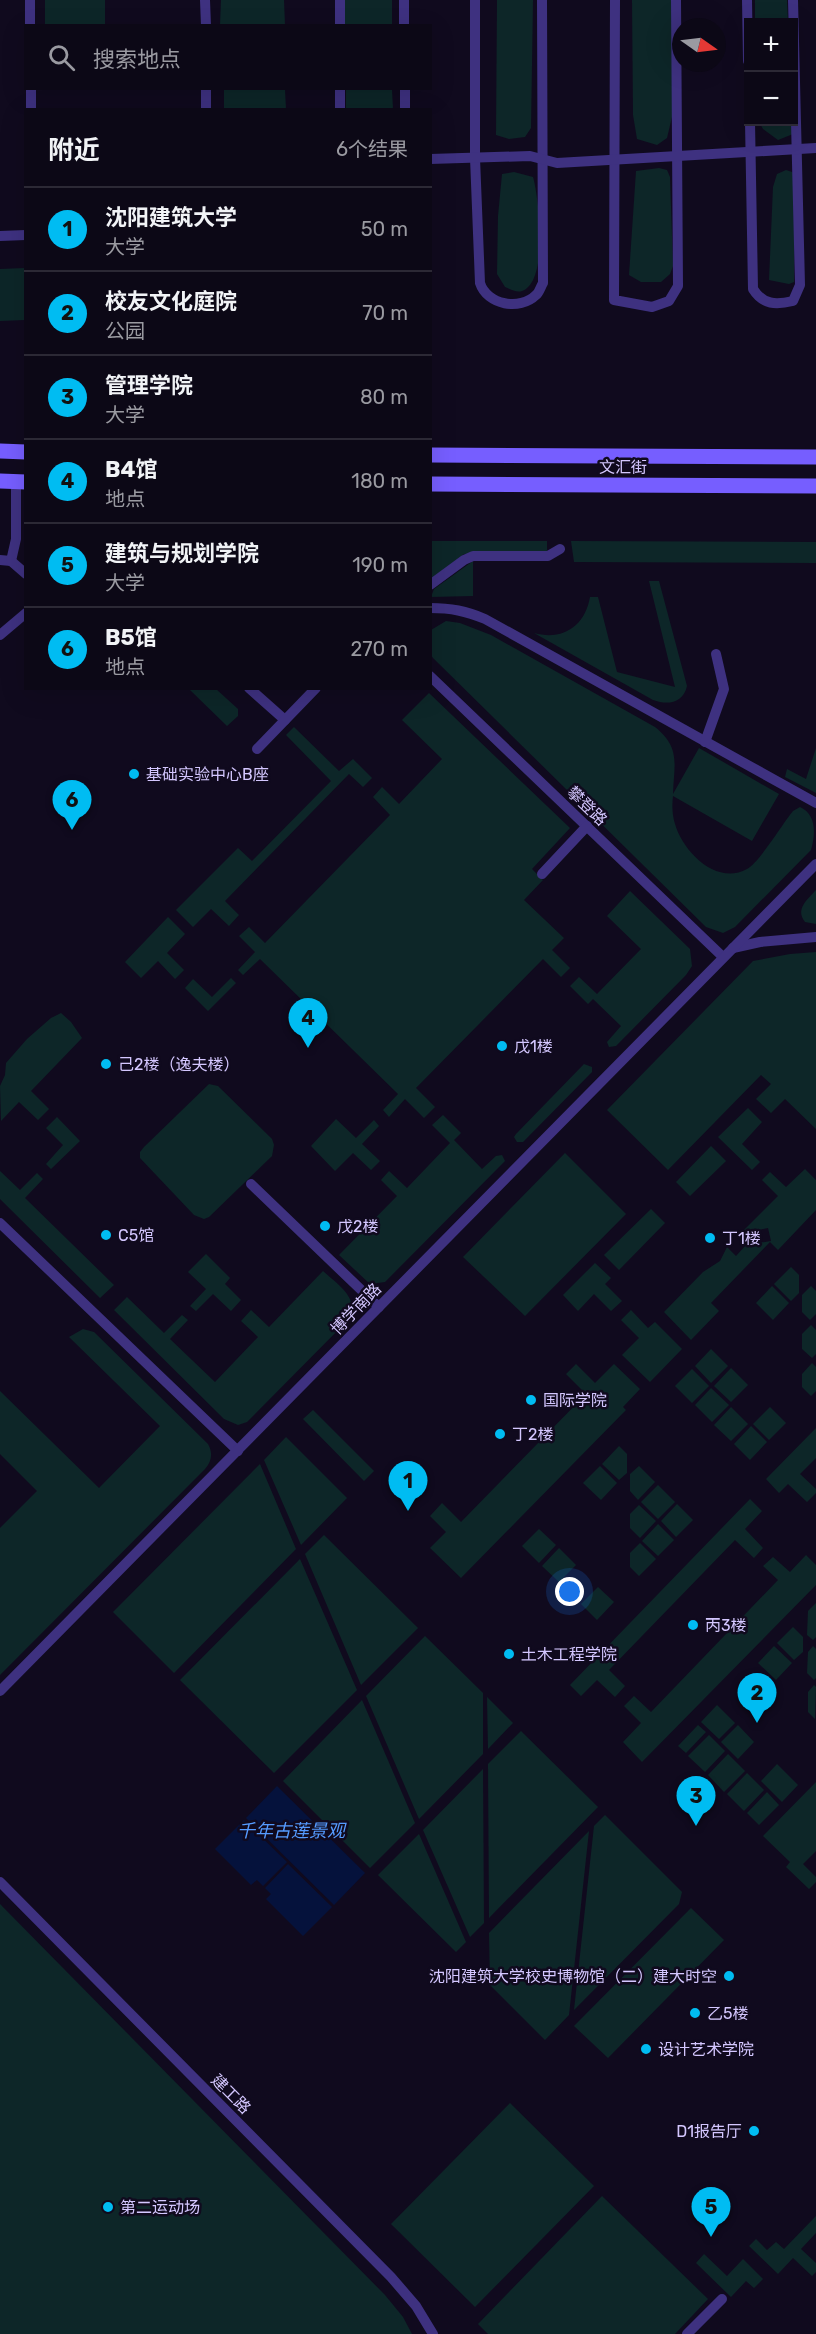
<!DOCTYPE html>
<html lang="zh">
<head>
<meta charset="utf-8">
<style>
  :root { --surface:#0c0816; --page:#15111f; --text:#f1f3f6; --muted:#9a9aa1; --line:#2c2935; --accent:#00bcf2 }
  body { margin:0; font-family:Rubik,"Noto Sans SC",sans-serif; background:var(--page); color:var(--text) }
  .controls { position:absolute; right:18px; top:18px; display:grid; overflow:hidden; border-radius:0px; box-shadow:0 6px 24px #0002 }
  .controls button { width:54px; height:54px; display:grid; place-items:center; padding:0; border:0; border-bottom:2px solid var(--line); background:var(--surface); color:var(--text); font:30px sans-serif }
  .compass { position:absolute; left:672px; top:18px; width:54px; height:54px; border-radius:50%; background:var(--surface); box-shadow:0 6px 24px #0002; rotate:104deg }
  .you { position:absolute; left:570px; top:1592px; width:21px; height:21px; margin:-15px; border:4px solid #fff; border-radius:50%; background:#1a73e8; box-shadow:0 0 0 9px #1a73e833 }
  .badge { display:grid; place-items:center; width:39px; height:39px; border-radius:50%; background:var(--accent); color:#111; font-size:20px; font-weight:700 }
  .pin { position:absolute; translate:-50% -50px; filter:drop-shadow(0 2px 3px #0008) }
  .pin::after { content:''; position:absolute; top:32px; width:21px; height:18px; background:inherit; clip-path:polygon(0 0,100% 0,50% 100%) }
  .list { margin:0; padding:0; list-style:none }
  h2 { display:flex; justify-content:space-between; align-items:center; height:78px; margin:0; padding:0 24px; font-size:26px }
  h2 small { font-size:20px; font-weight:400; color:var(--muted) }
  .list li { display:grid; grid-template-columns:39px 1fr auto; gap:18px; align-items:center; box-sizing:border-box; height:84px; padding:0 24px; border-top:2px solid var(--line) }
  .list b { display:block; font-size:22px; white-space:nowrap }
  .list p { margin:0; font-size:20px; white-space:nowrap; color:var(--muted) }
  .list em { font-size:20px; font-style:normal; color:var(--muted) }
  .icon { flex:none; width:33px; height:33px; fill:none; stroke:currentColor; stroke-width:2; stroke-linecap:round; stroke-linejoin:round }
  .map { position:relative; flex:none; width:816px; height:2334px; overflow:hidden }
  .search { position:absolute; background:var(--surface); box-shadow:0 6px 24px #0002; left:24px; top:24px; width:408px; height:66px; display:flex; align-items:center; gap:15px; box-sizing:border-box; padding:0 21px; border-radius:0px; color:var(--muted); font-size:22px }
  .panel { position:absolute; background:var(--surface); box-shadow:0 6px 24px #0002; left:24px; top:108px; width:408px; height:582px; border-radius:0px }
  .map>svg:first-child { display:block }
  .green { fill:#0d2628 }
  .water { fill:#05123c }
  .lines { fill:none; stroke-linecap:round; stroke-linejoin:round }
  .lane { stroke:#3e3180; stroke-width:10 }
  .secondary { stroke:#765eff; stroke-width:15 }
  .poi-dot { fill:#00bcf2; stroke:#100a1e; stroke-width:2 }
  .labels { text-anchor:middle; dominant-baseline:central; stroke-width:5; stroke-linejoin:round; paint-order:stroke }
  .street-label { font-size:16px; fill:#d4c7ff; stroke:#100a1e }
  .poi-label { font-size:16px; fill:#d4c7ff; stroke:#100a1e; text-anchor:start }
  .water-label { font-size:18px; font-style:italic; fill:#559bff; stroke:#100a1e }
</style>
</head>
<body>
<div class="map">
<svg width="816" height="2334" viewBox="0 0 816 2334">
  <rect width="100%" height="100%" fill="#100a1e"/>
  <g class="green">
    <rect x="45" y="0" width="60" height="25"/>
    <polygon points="221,0 284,0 285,25 220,25"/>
    <rect x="345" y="0" width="47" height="25"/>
    <polygon points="497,0 533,0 531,128 525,137 509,139 496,135"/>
    <polygon points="632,0 673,0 676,100 667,138 657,145 637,139 633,115"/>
    <polygon points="755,0 787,0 788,22 755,22"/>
    <polygon points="224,89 285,89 286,109 224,109"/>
    <polygon points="346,89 392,89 393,109 346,109"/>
    <polygon points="759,122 793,122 793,134 778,140 763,129"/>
    <polygon points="659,168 667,170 670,177 673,266 670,274 661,282 641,282 629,275 636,171"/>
    <polygon points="786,170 795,173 794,282 789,284 769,280 773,187 777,174"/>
    <path d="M514,172L533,177C539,198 549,282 522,291C517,293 510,289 505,287L497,274L498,216L502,174Z"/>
    <polygon points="25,268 25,320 0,321 0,269"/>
    <polygon points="431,541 547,541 547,551 464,554 431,579"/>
    <polygon points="571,541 816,542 816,563 574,562"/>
    <polygon points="473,561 473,596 431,597 434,589"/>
    <path d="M649,581H659L687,686C683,704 667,705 653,700L534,633C563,641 585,626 590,597H598L617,672L675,687Z"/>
    <path d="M446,621L460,623L491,635L655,727C681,748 674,764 673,794L699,748L779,794L752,841L673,796C672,805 672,814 675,824C683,852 717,886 747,869C759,863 783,823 793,811L800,807C816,814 816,833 811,850L735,927L723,933L706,927L433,658L431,655V630Z"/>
    <polygon points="189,689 216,689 238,709 238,716 227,726"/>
    <polygon points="429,693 570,828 532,869 543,880 524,900 564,938 552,950 570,968 561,977 543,959 416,1088 435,1107 424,1118 405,1099 389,1117 383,1110 398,1094 260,959 243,975 238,970 255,952 239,936 249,927 265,943 390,815 373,797 382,787 399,804 442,759 402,720"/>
    <polygon points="294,727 339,771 353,759 372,778 363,787 349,774 225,901 239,915 229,926 211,909 193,927 176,910 238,848 252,861 331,781 286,735"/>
    <polygon points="816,748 816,793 785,777 787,769 806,779"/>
    <path d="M816,890V924L805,922C795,909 807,900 816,890Z"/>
    <polygon points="630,891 690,949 692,966 686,975 616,1046 609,1047 607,1042 621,1026 593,999 588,1004 570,986 579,977 597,994 641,949 607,916"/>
    <polygon points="168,917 185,934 167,953 184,970 175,979 158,961 141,978 125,962"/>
    <polygon points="816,952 816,1129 785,1099 771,1113 756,1099 771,1084 761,1075 668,1170 607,1110 753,961 790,954"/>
    <polygon points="231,978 236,983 208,1011 185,988 193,979 212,997"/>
    <polygon points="61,1013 71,1022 82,1038 31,1091 49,1109 38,1120 19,1102 1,1121 0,1086 5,1075 6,1063 27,1039 51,1018"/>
    <polygon points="584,1064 592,1067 592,1072 523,1142 517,1142 514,1137 516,1134"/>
    <polygon points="209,1084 218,1086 272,1139 274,1145 272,1156 209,1217 204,1219 194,1215 140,1158 140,1152 144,1147"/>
    <polygon points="748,1108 762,1122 742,1144 760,1162 752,1170 718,1137"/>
    <polygon points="443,1115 461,1133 454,1140 482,1169 496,1156 502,1155 505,1161 385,1282 370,1284 339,1255 397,1196 381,1180 389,1171 407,1188 450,1143 432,1125"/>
    <polygon points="57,1117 80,1141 51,1169 46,1164 63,1145 46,1128"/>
    <polygon points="336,1119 356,1138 374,1120 379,1126 362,1144 380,1161 371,1170 353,1153 335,1171 311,1146"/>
    <polygon points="711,1146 726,1161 690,1196 676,1182"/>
    <polygon points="565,1153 626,1214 525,1316 463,1257"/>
    <polygon points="805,1169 816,1180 816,1210 778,1250 770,1242 711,1303 719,1311 691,1340 664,1312 703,1272 720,1261 727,1247 736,1256 746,1245 771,1241 768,1228 740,1234 778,1196 762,1180 770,1172 786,1187"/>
    <polygon points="0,1171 20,1190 37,1173 43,1179 25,1198 114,1285 100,1298 0,1199"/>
    <polygon points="651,1209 665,1223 619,1270 604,1255"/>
    <polygon points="206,1254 230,1278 225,1284 241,1300 231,1311 213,1294 196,1311 190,1306 206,1289 188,1272"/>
    <polygon points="595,1263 611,1278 605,1284 622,1301 611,1311 594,1294 578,1311 563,1295"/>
    <polygon points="791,1267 799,1275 799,1293 791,1301 774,1284"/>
    <path d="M323,1271C337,1284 359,1297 350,1318L247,1422L238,1425L224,1419L114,1310L127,1297L164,1333L182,1315L188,1320L170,1339L215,1382L258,1337L241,1321L251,1310L269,1327Z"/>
    <polygon points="772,1286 789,1303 773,1320 756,1303"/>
    <polygon points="811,1286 816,1291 816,1314 810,1320 802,1312 802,1295"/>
    <polygon points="631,1310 648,1328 655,1322 682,1349 650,1382 622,1355 639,1338 621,1320"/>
    <polygon points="811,1325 816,1330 816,1354 812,1358 802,1349 802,1334"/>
    <path d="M83,1329L94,1332L208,1444C213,1453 212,1461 205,1469L0,1675V1528L37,1491L0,1454V1391L99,1488L160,1426L69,1337Z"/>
    <polygon points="711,1349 728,1366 711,1383 695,1366"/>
    <polygon points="812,1363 816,1367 816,1391 811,1396 802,1387 802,1374"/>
    <polygon points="576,1364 595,1383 614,1364 640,1389 623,1407 626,1410 461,1578 430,1548 446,1532 430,1516 442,1503 461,1522 586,1394 566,1374"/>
    <polygon points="731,1368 748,1385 731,1402 714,1386"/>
    <polygon points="692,1369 709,1386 692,1403 675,1386"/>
    <polygon points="711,1388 729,1405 712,1422 695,1405"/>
    <polygon points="731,1407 748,1424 731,1441 714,1425"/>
    <polygon points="770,1407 786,1423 769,1440 753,1424"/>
    <polygon points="313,1410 374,1471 364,1481 303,1419"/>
    <polygon points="751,1426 767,1442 750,1460 734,1444"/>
    <polygon points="816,1428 816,1458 800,1474 816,1489 816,1493 807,1502 788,1484 779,1493 766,1479"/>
    <polygon points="286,1437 347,1498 301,1545 264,1460"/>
    <polygon points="619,1446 627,1454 627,1473 619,1480 602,1464"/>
    <polygon points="260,1464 296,1549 174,1673 113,1612"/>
    <polygon points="600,1466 617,1483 601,1500 583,1483"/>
    <polygon points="639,1466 655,1482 638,1500 630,1491 630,1474"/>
    <polygon points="658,1485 675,1502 658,1519 641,1502"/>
    <polygon points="750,1499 762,1511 745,1529 763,1548 754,1558 735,1540 609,1670 625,1686 615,1697 597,1680 581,1696 570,1685"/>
    <polygon points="677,1504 693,1520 676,1537 661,1521"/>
    <polygon points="639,1505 656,1521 640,1538 630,1528 630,1514"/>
    <polygon points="658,1524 674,1540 658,1556 642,1541"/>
    <polygon points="539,1529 556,1545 539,1563 522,1546"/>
    <polygon points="324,1535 418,1628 361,1685 305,1554"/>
    <polygon points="640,1543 656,1559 639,1576 630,1567 630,1553"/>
    <polygon points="559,1548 576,1565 559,1582 542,1566"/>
    <polygon points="806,1555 816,1565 816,1585 642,1762 623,1742 641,1723 624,1706 634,1696 651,1712 778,1580 763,1566 773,1557 790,1572"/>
    <polygon points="300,1559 357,1690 274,1773 180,1680"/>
    <polygon points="598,1587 614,1602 597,1620 581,1604"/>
    <polygon points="816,1603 816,1637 813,1640 807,1635 808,1611"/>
    <polygon points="793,1627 803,1637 803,1652 794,1660 777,1643"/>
    <polygon points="425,1636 483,1693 483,1754 419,1819 366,1696"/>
    <polygon points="774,1646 792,1663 776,1680 758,1663"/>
    <polygon points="813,1646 816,1649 816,1678 814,1680 807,1673 808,1652"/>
    <polygon points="814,1685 816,1687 815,1719 808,1712 808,1692"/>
    <polygon points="487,1697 513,1723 488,1749"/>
    <polygon points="362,1700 415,1823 370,1868 283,1781"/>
    <polygon points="717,1705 735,1723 719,1739 701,1722"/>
    <polygon points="698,1725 706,1732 686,1753 678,1746"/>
    <polygon points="738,1725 754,1742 738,1759 721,1742"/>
    <polygon points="521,1731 598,1807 489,1918 488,1764"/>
    <polygon points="709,1735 725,1751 705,1772 688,1756"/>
    <polygon points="728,1754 745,1771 724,1792 708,1775"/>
    <polygon points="777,1764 798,1785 782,1802 761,1781"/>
    <polygon points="483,1769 484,1923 470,1937 423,1830"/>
    <polygon points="747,1773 764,1790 744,1811 727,1794"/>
    <polygon points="816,1782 816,1851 803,1864 816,1877 816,1882 809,1889 786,1867 790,1862 763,1836"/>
    <polygon points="767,1792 779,1805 759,1825 747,1813"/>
    <polygon points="605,1815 682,1892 679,1904 574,2010 594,1826"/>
    <polygon points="589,1831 569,2015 545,2040 490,1985 489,1933"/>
    <polygon points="419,1834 466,1942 456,1952 378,1875"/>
    <polygon points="0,1904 385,2295 403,2317 412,2334 0,2334"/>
    <polygon points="691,1908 724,1940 608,2058 574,2026"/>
    <polygon points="510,2103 594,2186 475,2307 391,2224"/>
    <polygon points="602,2196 708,2299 675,2334 488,2334 478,2324"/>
    <polygon points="816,2216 816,2233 801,2249 816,2263 816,2272 812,2276 793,2258 778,2274 749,2246 756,2239 767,2250 776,2242 784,2249"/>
    <polygon points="704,2254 727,2276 743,2259 763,2279 754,2288 746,2281 731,2297 696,2263"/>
  </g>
  <g class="water">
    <polygon points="277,1786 365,1873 334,1905 246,1818"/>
    <polygon points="244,1820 287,1862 263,1886 257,1880 251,1885 215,1849"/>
    <polygon points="288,1864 332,1907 303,1936 266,1899 271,1894 265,1888"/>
  </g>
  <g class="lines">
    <g class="lane">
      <polyline points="30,0 30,26"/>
      <polyline points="205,0 206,26"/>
      <polyline points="340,0 340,26"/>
      <polyline points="404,0 404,26"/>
      <path d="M475,0V158L480,283C487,305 520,311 536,295C539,293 541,286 543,283L542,0"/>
      <polyline points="615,0 614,300 652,307 669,301 678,286 676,0"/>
      <polyline points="747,0 748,61"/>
      <polyline points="31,88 31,110"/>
      <polyline points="206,88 206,110"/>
      <polyline points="340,88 340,110"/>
      <polyline points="405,88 405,110"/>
      <path d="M750,122L753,289C763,305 776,305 793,301L800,285L793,0"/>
      <polyline points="430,159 530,156 557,163 816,148"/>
      <polyline points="0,236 26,235"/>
      <polyline points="0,560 11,561 26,574"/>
      <polyline points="11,561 16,539 16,481"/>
      <polyline points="430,585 464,560 473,556 548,556 560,549"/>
      <path d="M430,608C451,608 466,611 485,619L816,803"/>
      <polyline points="0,635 26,613"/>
      <polyline points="430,676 723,957"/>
      <polyline points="249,688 285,720"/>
      <polyline points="705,742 724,689 716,654"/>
      <polyline points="257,749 316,688"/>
      <polyline points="542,874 587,826"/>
      <polyline points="733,948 760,942 816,937"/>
      <polyline points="251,1184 379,1307"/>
      <polyline points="0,1223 238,1451"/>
      <polyline points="0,1691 816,864"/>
      <polyline points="0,1882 391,2277 416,2306 433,2334"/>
      <polyline points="687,2334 722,2299"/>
    </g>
    <g class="secondary">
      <polyline points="0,451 26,452"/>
      <polyline points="430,455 816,457"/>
      <polyline points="0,481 26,482"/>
      <polyline points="430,484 816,486"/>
    </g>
  </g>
  <g class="poi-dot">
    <circle cx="134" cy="774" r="6"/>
    <circle cx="502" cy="1046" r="6"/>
    <circle cx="106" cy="1064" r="6"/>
    <circle cx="325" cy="1226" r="6"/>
    <circle cx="106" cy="1235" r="6"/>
    <circle cx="710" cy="1238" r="6"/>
    <circle cx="531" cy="1400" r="6"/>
    <circle cx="500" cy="1434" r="6"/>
    <circle cx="693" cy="1625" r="6"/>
    <circle cx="509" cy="1654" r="6"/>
    <circle cx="729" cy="1976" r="6"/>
    <circle cx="695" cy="2013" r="6"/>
    <circle cx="646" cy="2049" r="6"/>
    <circle cx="754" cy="2131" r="6"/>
    <circle cx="108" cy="2207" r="6"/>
  </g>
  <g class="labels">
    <g class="street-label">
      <text x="623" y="467">文汇街</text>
      <text transform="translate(587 806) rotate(44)">攀登路</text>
      <text transform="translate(356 1309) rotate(-46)">博学南路</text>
      <text transform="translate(231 2094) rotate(45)">建工路</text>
    </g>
    <g class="poi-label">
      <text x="146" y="774">基础实验中心B座</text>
      <text x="514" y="1046">戊1楼</text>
      <text x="118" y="1064">己2楼（逸夫楼）</text>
      <text x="337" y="1226">戊2楼</text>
      <text x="118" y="1235">C5馆</text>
      <text x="722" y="1238">丁1楼</text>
      <text x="543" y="1400">国际学院</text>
      <text x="512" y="1434">丁2楼</text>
      <text x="705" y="1625">丙3楼</text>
      <text x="521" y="1654">土木工程学院</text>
      <text x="717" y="1976" text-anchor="end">沈阳建筑大学校史博物馆（二）建大时空</text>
      <text x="707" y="2013">乙5楼</text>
      <text x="658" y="2049">设计艺术学院</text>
      <text x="742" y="2131" text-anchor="end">D1报告厅</text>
      <text x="120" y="2207">第二运动场</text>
    </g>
    <g class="water-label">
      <text x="291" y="1831">千年古莲景观</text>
    </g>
  </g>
</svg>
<div class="controls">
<button>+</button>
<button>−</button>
</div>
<svg class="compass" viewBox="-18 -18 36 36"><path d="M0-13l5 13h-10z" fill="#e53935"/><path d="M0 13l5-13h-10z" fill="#9a9aa1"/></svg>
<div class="you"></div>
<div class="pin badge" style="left:408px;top:1511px">1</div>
<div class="pin badge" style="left:757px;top:1723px">2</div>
<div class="pin badge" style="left:696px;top:1826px">3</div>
<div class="pin badge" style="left:308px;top:1048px">4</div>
<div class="pin badge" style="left:711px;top:2237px">5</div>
<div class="pin badge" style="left:72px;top:830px">6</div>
<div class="search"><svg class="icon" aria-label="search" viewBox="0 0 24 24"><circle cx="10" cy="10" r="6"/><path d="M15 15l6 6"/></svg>搜索地点</div>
<section class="panel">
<h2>附近<small>6个结果</small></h2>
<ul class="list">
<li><span class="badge">1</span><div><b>沈阳建筑大学</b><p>大学</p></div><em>50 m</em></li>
<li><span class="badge">2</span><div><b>校友文化庭院</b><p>公园</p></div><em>70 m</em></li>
<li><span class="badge">3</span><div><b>管理学院</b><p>大学</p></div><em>80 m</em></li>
<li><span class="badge">4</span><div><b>B4馆</b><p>地点</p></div><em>180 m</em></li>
<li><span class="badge">5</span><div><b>建筑与规划学院</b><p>大学</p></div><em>190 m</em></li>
<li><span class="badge">6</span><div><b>B5馆</b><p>地点</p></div><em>270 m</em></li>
</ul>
</section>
</div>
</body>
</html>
